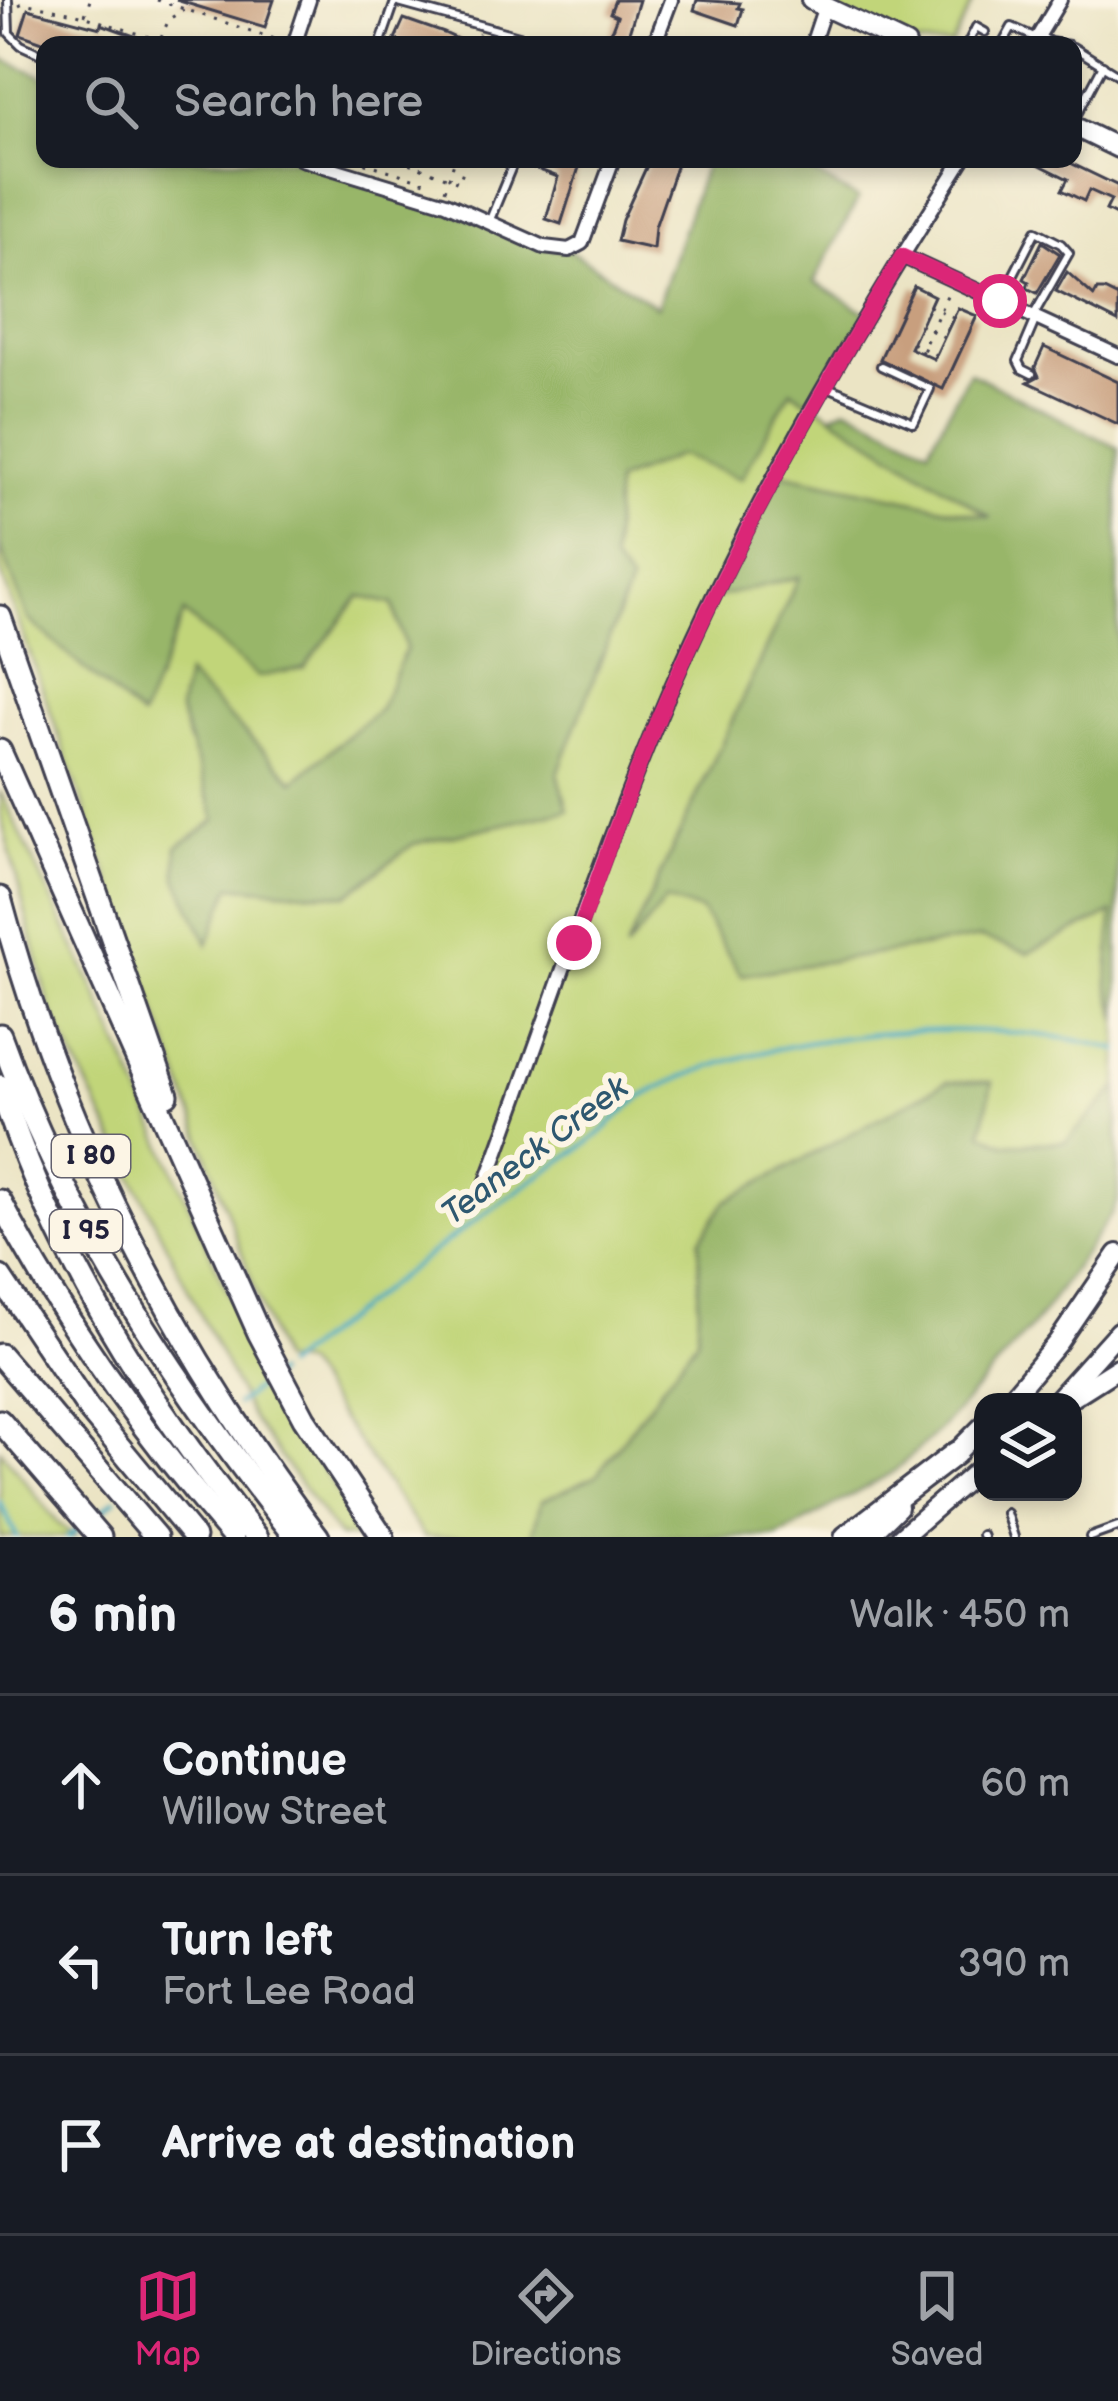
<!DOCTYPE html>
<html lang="en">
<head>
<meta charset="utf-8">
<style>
  :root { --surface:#171b24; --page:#20242c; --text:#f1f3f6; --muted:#9ea1a6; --line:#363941; --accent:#db2777 }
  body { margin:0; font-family:"Balsamiq Sans",sans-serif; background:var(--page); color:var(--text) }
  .controls { position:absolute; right:36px; bottom:36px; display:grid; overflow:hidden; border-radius:24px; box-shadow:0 6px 18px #0003 }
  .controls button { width:108px; height:108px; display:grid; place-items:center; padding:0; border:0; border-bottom:3px solid var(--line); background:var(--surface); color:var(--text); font:60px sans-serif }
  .stop { position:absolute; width:36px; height:36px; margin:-27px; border:9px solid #db2777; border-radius:50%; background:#fff }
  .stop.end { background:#db2777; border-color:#fff; box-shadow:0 3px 12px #0008 }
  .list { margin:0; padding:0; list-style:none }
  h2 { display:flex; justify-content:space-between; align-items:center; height:156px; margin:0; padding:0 48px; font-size:51px }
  h2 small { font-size:39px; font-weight:400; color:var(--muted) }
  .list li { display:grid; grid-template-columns:78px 1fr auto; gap:36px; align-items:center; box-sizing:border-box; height:180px; padding:0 48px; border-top:3px solid var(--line) }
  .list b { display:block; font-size:45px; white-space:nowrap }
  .list p { margin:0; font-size:39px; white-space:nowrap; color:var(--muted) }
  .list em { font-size:39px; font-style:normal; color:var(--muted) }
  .icon { flex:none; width:66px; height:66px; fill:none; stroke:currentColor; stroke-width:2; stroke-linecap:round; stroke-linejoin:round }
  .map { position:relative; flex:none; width:1118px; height:1537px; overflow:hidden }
  .search { position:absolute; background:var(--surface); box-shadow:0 6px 18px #0003; left:36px; right:36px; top:36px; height:132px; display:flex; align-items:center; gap:30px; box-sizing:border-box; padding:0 42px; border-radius:24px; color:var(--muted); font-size:45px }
  .sheet { height:696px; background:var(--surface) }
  nav { display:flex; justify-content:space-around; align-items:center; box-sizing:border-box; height:168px; border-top:3px solid var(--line); background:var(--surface); font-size:33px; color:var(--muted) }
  nav a { display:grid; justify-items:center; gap:6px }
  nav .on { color:var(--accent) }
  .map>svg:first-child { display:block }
  .green { fill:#c1d579; stroke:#727c5a; stroke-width:3 }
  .forest { fill:#98b669; stroke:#5d6c52; stroke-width:3 }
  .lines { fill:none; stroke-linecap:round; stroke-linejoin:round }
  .stream { stroke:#3fa8bf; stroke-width:4.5 }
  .building { fill:#c89f7e }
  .service-casing { stroke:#403f50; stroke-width:12 }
  .minor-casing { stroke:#403f50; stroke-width:18 }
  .primary-casing { stroke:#403f50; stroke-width:24 }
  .motorway-casing { stroke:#403f50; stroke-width:27 }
  .path { stroke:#403f50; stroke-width:3; stroke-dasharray:3 9; stroke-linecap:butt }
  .service { stroke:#fff; stroke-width:6 }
  .minor { stroke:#fff; stroke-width:12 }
  .primary { stroke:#fff; stroke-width:18 }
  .motorway { stroke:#fff; stroke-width:21 }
  .route { stroke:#db2777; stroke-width:15 }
  .labels { text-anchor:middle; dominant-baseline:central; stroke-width:12; stroke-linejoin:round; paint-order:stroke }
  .shield { fill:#fcf5e5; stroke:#63616e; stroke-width:3 }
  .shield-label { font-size:27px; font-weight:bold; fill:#22223b }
  .water-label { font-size:33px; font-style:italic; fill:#2e5870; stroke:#fcf5e5 }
</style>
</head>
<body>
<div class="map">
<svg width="1118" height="1537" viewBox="0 0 1118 1537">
  <rect width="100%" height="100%" fill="#fcf5e5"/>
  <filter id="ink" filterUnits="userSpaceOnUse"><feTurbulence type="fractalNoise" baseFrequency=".00833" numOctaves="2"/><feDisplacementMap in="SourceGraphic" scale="24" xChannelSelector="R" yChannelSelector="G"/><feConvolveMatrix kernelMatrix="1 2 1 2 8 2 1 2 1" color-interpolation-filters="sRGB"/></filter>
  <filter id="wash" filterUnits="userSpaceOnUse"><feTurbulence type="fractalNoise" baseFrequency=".004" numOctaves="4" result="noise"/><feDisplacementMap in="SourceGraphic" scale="48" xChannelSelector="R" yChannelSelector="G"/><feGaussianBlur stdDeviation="2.7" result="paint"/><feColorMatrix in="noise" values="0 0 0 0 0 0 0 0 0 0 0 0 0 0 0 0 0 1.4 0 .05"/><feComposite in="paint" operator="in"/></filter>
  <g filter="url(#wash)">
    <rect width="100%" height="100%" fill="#ebe4c4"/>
    <g class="green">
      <polygon points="812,0 974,0 952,45 906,45"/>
      <polygon points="792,390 996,518 719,596 800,575 628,944 665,900 701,911 741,975 981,937 1028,953 1113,913 1108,985 1118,1019 1118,1087 1066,1142 1006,1144 982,1133 700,1240 697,1339 597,1475 541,1501 532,1537 424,1537 304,1365 280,1361 0,569 0,546 28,619 141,717 184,612 304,668 360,596 393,604 406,648 380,709 294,781 186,676 179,712 216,820 177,847 177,878 208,943 230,886 346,895 413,844 567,810 558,773 630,583 612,561 616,482 679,455"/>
      <polygon points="0,791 91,981 264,1375 365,1537 339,1537 251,1417 51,1011 0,814"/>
      <polygon points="0,1449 58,1523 75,1537 0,1537"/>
    </g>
    <g class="forest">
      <polygon points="0,45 2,59 45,77 45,159 301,159 394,187 544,247 569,250 657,307 707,159 789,159 858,199 814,282 867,313 813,405 791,390 741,479 679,455 616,482 612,561 630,583 558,773 568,810 413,844 347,895 231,886 208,944 177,878 177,847 216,820 179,711 186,675 294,781 380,709 406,648 393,604 360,596 304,668 258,677 184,613 141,718 28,619 0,546"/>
      <polygon points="969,372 1118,448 1118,1019 1108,985 1112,913 1028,953 980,938 741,975 701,911 666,900 625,951 799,577 717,597 781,473 991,517 831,415 847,407 929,448"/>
      <polygon points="946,1082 992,1082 982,1133 1006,1144 1066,1142 1118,1087 1118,1199 1112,1213 1040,1317 940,1430 893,1472 778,1537 532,1537 541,1501 597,1475 697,1339 700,1240 725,1202"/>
    </g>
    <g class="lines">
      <g class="stream">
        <path d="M284,1367C383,1289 479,1214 584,1146C606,1131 624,1107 647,1094C765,1029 990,1013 1118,1050"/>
        <polyline points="237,1404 275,1374"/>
        <polyline points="0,1502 17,1537"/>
        <polyline points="91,1519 115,1500"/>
        <polyline points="68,1537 82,1526"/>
      </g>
    </g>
    <g id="blocks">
      <g class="building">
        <polygon points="176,0 274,0 265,27"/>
        <polygon points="615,0 639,0 625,45 606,45 617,16 610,13"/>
        <polygon points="697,0 740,3 738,8 743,9 738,25 694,10"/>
        <polygon points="28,9 100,28 101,24 159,45 51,45 20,34"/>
        <polygon points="404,19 444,33 471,45 408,45 395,39"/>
        <polygon points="522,159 581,161 561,224 546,219 558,177 521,163"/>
        <polygon points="650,159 677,164 655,227 653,249 617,241 622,220"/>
        <polygon points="1028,159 1062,159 1118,186 1118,216 1106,210 1111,200 1089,190 1084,201 1062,190 1068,179"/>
        <polygon points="1042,242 1060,254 1037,293 1027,288 1029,282 1024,279"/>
        <polygon points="1067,272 1094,296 1097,290 1104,290 1118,297 1118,322 1056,291"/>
        <polygon points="914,286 934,296 910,348 921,353 934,359 958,308 977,316 943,389 880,359"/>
        <polygon points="1044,347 1118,382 1118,424 1028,382 1039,376 1035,367"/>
      </g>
    </g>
  </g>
  <g filter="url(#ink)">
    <use href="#blocks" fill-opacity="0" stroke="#403f50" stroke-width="3"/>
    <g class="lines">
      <defs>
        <g id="service">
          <polyline points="8,0 9,33 21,45 45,56"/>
          <polyline points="1039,35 1050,42 1069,45"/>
          <polyline points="380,45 395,2 552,45"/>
          <polyline points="967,45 976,27 985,32"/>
          <polyline points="1002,45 1012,27 1034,37"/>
          <polyline points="1073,47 1118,75"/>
          <polyline points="1074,120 1103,65"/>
          <polyline points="489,222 515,159"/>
          <polyline points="1000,301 1036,231 1061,244 1069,253 1033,316"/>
          <polyline points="1032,374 1022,369 1018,361 1035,321"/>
          <polyline points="828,387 914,423 930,389 881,366"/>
          <polyline points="1006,1513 1014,1537"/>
          <polyline points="982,1535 983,1537"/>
          <polyline points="1090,1537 1118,1527"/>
        </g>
        <g id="minor">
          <polyline points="294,45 309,0"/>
          <polyline points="654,45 671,0"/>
          <polyline points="812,45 825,6"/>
          <polyline points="1033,45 1060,0"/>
          <polyline points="301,159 446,203 544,247 569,250 582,243 613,159"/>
          <polyline points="902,256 1118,356"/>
          <path d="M487,1181C544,1027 595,870 658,719C740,522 849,339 963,159"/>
        </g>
        <g id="primary">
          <polyline points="811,0 906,45"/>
          <polyline points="1073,126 1118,148"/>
          <polyline points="1069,1399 1118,1368"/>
          <polyline points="1008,1402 1058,1342 1118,1254"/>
          <polyline points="1055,1402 1118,1332"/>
          <polyline points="949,1460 983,1426"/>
          <polyline points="867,1537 898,1507"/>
          <polyline points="901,1537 983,1466"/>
        </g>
        <g id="motorway">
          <polyline points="0,617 167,1095"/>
          <polyline points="0,751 259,1333 304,1418 383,1537"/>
          <path d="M0,898C62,1130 173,1346 318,1537"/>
          <path d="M0,1035C67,1221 173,1383 296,1537"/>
          <path d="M0,1086C54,1254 147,1401 257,1537"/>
          <path d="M0,1201C63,1322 144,1434 233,1537"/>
          <polyline points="0,1277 89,1410 194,1537"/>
          <polyline points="0,1355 156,1537"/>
          <polyline points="0,1421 100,1537"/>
          <polyline points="846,1537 956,1453"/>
        </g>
      </defs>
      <use href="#service" class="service-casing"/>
      <use href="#minor" class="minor-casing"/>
      <use href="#primary" class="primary-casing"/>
      <use href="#motorway" class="motorway-casing"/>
      <g class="path">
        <polyline points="157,0 281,41"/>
        <polyline points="19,5 23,3 74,13 174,45"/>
        <polyline points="85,15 90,0"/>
        <polyline points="161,38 169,19 184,10"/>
        <polyline points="397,45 394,41 398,34"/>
        <polyline points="475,45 479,33"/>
        <polyline points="353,159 425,182"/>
        <polyline points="398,159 459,182 463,171"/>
        <polyline points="445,190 455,159"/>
        <polyline points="929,306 953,317"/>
        <polyline points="920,325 944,337"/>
        <polyline points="912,343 936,355"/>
        <polyline points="921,353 948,293"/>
      </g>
      <use href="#service" class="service"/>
      <use href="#minor" class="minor"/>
      <use href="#primary" class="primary"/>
      <use href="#motorway" class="motorway"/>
    </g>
  </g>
  <g class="lines" filter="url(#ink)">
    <path class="route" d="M574,943C602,869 627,792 658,719C727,558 812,406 902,256L1000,301"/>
  </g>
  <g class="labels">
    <g class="shield">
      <rect x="52" y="1135" width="78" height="42" rx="9"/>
      <rect x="50" y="1210" width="72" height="42" rx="9"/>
    </g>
    <g class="shield-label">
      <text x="91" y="1156">I 80</text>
      <text x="86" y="1231">I 95</text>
    </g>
    <g class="water-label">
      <text transform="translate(535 1151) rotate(-37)">Teaneck Creek</text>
    </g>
  </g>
</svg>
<div class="controls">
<button><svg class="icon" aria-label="layers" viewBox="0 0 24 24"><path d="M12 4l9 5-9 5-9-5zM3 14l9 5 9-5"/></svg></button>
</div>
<div class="stop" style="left:1000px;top:301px"></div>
<div class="stop end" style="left:574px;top:943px"></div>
<div class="search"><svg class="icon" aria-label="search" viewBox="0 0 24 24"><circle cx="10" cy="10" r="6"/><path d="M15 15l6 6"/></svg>Search here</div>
</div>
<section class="sheet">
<h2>6 min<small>Walk · 450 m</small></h2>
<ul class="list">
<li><svg class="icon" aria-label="ahead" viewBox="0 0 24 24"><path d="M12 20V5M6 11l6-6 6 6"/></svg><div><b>Continue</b><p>Willow Street</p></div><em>60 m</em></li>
<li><svg class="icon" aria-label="left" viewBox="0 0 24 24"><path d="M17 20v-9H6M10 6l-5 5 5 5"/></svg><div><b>Turn left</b><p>Fort Lee Road</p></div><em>390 m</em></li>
<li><svg class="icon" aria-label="arrive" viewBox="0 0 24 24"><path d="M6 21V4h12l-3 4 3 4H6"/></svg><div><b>Arrive at destination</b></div></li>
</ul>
</section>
<nav>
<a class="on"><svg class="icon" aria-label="map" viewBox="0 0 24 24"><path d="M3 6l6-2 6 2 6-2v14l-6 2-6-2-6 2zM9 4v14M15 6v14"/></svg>Map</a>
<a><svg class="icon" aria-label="directions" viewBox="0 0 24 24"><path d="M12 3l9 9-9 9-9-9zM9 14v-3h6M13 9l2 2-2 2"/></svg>Directions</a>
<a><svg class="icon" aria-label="saved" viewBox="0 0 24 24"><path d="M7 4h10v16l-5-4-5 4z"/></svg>Saved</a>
</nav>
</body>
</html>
